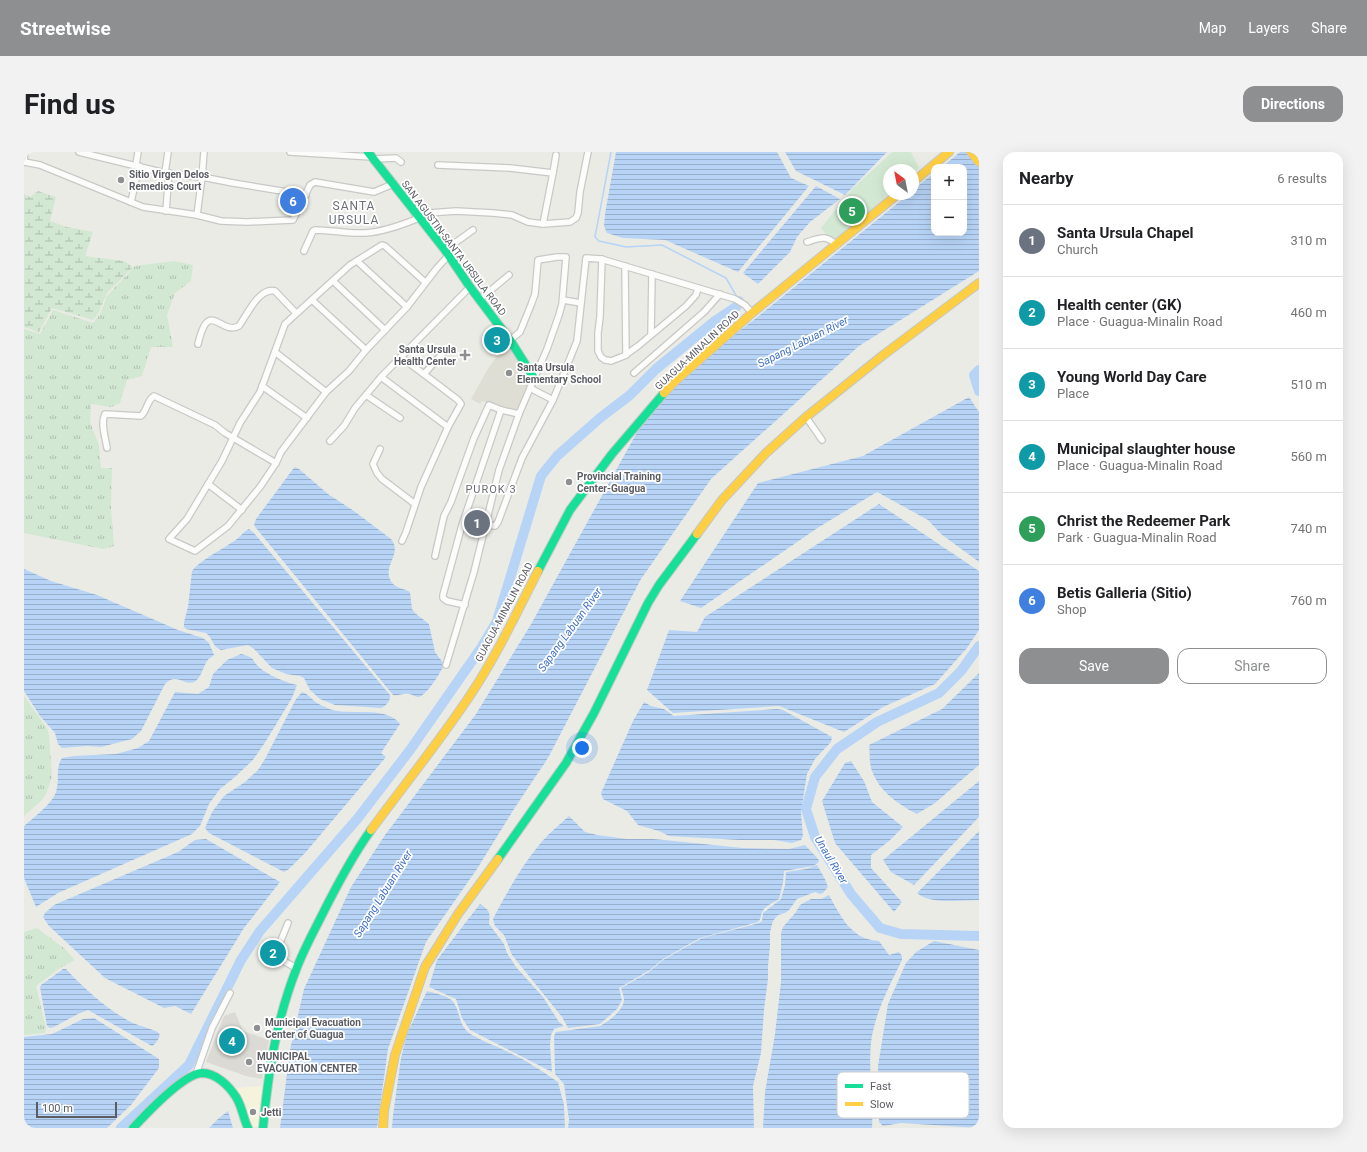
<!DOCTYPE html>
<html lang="en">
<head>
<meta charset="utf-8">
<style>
  :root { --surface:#fff; --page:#f2f2f2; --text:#202124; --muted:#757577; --line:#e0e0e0; --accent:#8d8f90 }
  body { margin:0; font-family:Roboto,sans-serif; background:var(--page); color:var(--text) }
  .controls { position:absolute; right:12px; top:12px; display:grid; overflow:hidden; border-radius:8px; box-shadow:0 4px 16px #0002 }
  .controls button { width:36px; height:36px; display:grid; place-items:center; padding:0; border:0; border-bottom:1px solid var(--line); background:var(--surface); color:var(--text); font:20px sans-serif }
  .compass { position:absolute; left:859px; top:12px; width:36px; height:36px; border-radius:50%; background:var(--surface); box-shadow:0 4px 16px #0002; rotate:328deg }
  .scale { position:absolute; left:12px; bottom:10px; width:81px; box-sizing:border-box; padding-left:4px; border:2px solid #5b5d63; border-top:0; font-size:11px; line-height:14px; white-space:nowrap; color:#5b5d63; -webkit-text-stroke:3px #fff; paint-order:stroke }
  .you { position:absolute; left:558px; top:596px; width:14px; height:14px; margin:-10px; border:3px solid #fff; border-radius:50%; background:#1a73e8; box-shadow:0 0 0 6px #1a73e833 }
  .badge { display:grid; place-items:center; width:26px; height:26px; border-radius:50%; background:var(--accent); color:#fff; font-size:13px; font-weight:700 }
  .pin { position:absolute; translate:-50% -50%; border:2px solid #fff; box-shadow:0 1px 4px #0006 }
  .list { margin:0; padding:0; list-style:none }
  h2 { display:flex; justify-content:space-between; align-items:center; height:52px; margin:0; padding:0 16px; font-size:17px }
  h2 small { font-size:13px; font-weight:400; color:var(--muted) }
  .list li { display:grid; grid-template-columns:26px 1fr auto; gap:12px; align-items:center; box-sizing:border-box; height:72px; padding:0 16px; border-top:1px solid var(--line) }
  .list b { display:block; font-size:15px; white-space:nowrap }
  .list p { margin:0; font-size:13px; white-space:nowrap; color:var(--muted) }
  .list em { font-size:13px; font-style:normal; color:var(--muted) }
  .actions { display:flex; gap:8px; padding:12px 16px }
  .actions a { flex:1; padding:9px 0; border:1px solid var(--accent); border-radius:12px; text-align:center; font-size:14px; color:var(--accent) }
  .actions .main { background:var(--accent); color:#fff }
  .map { position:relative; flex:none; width:955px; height:976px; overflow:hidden; border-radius:12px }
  header { display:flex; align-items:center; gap:24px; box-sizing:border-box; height:56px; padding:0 20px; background:var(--accent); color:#fff }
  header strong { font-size:19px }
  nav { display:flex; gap:22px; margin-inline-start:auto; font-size:14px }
  .intro { display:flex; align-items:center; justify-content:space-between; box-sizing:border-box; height:96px; padding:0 24px }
  h1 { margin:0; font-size:28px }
  .button { padding:10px 18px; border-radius:12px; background:var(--accent); color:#fff; font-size:14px; font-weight:700 }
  main { display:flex; gap:24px; padding:0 24px }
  aside { flex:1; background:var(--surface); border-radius:12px; box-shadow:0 4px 16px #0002 }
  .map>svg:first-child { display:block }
  .commercial { fill:#f6f3dd }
  .industrial { fill:#dbdad5 }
  .education { fill:#dfded4 }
  .grass { fill:url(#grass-tufts) }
  .wetland { fill:url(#wetland-marsh) }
  .park { fill:#d2e8d2 }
  .water { fill:url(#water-rules) }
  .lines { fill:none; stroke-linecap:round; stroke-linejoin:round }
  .stream { stroke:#b7d4f7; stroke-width:1.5 }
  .river { stroke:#b7d4f7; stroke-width:10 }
  .street-casing { stroke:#c8c9c7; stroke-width:8 }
  .fast-casing { stroke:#c6c7c6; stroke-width:10 }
  .slow-casing { stroke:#c6c7c6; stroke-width:10 }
  .street { stroke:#fcfcfb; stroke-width:5.5 }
  .fast { stroke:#16e098; stroke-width:8 }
  .slow { stroke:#ffcf43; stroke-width:8 }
  .poi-dot { fill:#8d8f90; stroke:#fff; stroke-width:1.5 }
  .labels { text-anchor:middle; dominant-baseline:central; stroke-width:3.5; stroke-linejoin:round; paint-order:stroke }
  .poi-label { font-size:10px; font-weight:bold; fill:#5b5d63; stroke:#fff; text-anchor:start }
  .street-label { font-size:10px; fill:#5b5d63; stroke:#fff }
  .water-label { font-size:11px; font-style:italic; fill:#4070c6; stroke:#fff }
  .neighbourhood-label { font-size:11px; letter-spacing:1px; fill:#6b6f76; stroke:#fff }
  .quarter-label { font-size:12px; letter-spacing:1px; fill:#6b6f76; stroke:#fff }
  .key { fill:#fff; stroke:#ceced0; stroke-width:1 }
  .key-label { font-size:11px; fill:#5b5d63 }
</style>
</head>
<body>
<header>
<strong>Streetwise</strong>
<nav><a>Map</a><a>Layers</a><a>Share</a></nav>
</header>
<div class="intro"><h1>Find us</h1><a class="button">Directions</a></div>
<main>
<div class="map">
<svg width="955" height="976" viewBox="0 0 955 976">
  <defs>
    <pattern id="grass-tufts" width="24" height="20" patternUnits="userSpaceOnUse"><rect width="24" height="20" fill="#d2e8d2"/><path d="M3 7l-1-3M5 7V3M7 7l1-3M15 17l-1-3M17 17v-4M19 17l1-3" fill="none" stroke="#adbfae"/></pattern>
    <pattern id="wetland-marsh" width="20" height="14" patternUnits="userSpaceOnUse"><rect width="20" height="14" fill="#d2e8d2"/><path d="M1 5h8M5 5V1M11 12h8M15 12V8" fill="none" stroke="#adbfae"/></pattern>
    <pattern id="water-rules" width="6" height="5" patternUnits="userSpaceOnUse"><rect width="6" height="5" fill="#b7d4f7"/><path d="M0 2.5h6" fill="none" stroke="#98afcc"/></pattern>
  </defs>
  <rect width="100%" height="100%" fill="#ebebe5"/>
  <polygon class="commercial" points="238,934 234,974 228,975 226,972 218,948 211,936"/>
  <polygon class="industrial" points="211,860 219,879 245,888 238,927 222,924 182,910 200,864"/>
  <polygon class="education" points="487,187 510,224 494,260 476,256 458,249 456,252 447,247 463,218 480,194"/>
  <g class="grass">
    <polygon points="150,109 169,113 167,129 151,141 143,163 149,195 127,195 118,224 103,228 96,251 87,255 67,252 66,270 75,293 77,316 88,316 87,357 90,394 79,397 0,381 0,177 16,182 29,158 69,171 76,162 83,144 111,114"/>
    <polygon points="0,544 23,576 25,583 28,625 22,642 17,649 0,664"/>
    <polygon points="13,776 41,797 51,808 36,816 12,834 22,876 21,881 0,883 0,780"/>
  </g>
  <polygon class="wetland" points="14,39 32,45 26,69 43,75 69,80 61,104 100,109 109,115 83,141 74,162 69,168 28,156 15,180 0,175 0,42 6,45"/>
  <polygon class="park" points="869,0 887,0 895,16 889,21 889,18 865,18 865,42 808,90 797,76 828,37 866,2"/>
  <g class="water">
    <polygon points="592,0 753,0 767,26 785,34 714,120 641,88 599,86 583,81 580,74 581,62"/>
    <polygon points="761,0 863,0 821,43 772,19"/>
    <polygon points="936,0 955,0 955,119 835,194 687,327 617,427 524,606 490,657 453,717 402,790 364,897 353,976 256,976 266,898 280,837 327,735 361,683 452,562 506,474 622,264 684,203 731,167 885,42 889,42 889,38 910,21 910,81 940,81 940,15 918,15"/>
    <polygon points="792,34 816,47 786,70 773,85 766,100 734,132 719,121"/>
    <polygon points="945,245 955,260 955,410 917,382 904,368 853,340 795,375 677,456 656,449 734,331 839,304"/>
    <path d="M271,315L275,317L304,342L330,359L367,387C380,402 355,416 369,432C373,436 381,437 386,440L388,457L391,461L405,472L411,500L420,512C418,519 402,545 394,545C391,545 388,542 385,542C379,541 375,544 369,543L232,376L230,373L232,367L269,317Z"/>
    <polygon points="855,352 955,419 955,478 943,496 911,532 859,555 820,580 755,554 649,561 623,538 645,478 673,480 681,465"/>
    <path d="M225,377L230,381L366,543C367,548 362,555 357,556L311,553L296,547L286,538L280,526L276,524L262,522L248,516L230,497L224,493L197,498C188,495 189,486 182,481L162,477L160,475V470L164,455L168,419C176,408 201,396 213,387C217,384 220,379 225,377Z"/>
    <path d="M0,417L27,429L73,443L154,478L179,486L185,491L190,503C188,505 185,506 183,509C179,515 177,527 170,530C159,534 153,520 141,532L117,579L108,587L77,595L63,594L38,596L34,592L31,581L16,564L0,539Z"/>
    <path d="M217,502C233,506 226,507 236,516C244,523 263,531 273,533L268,546L242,589L229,608L211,625L196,637L185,652L176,674L168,682L34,741L12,755L0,726V674C9,666 28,652 32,640C36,629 31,616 38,606L50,604L92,602L114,596L125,589L151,540L174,542L185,535L189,522L203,508Z"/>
    <path d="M955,521V613L911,651L893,662C875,653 855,639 848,619C845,612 846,601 845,593L918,557Z"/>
    <path d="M278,540C284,541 288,548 293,551C299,554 306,558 313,559C331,562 364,555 376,572L357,601L362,605L282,700L265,717L260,720L185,681L181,676L188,660L200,644L221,630L234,618L241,607L272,547Z"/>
    <polygon points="620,550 627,554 640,557 650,564 753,557 759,558 808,585 807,590 791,607 783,622 777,660 779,684 777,688 768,691 750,688 715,688 645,684 635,679 614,673 603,659 579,647 577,641 609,569"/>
    <polygon points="827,609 840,629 848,650 879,675 865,689 847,703 847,716 878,750 870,760 811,691 798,649 821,611"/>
    <polygon points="955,629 955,665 890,733 867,720 859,708"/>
    <path d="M545,664L561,680L573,683L603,687H630L719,696L765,697L781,693L795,708L794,711L789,714L760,719L759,731L755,747C749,751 741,754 738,760C736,764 738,766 734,770L676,786L639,807L626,818L595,836L598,848L593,857L576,872L544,876L538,865L488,803L480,783L471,774L469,767C482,742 498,713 516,692C525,681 535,673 545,664Z"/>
    <path d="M955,679V748C937,748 907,753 893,741Z"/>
    <polygon points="182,687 256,730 220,776 167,862 151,854 140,856 81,826 25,774 19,765 21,761 30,753 154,700 171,688"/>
    <path d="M793,713L801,727L804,735L799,741L796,742L791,740L773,747L765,758L761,761L754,763L749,769L746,780V794L744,814V827L740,858L737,901L729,934L730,976H544L545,968L540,932L531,922L530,884L532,880L576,874C585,869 599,859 600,848C600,844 598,840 597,836L625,820L639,808L678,786L735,771L738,769L739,761L757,747L761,733L762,720L782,717Z"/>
    <path d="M805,743C816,763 827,788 855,789L865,803L875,800L878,804V808C866,833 853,857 848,884C843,915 850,945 848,976H739L741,940L751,882L757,830V781L759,775L772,760L776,753L787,747H797Z"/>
    <path d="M456,752C467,759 466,761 465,772L480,792L483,801L492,815L519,845L535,870L540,874L530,877L527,883L526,893L528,920L446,878L438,866L432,847L405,835L413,808L445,766Z"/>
    <polygon points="910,789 955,798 955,976 877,971 859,974 855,970 854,914 864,852 882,811 892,800"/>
    <path d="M39,817H42C62,838 83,858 109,871C118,875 127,876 135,881C137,885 132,892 128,894L126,893L64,858L54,862L30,875L26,876L23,874L16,835L17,833Z"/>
    <path d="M403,839C410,841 420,843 426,847C437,855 433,872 445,881C455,888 473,894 484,900C502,908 518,919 534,930L540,953L541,976H368L369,963L377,906L383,882Z"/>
    <polygon points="70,866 135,907 135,916 107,953 83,976 5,976 0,972 0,885 28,882 59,867"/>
    <polygon points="204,959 209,976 185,976 195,966"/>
  </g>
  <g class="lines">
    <polyline class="stream" points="587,0 571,85 575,89 602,95 638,93 702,126 713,145"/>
    <g class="river">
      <polyline points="955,218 950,223 955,239"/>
      <polyline points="955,494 937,519 915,541 853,570 813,597 791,625 782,657 791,685 827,742 856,776 877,782 955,784"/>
      <polyline points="97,976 165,913 217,808 236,779 334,666 386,598 457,496 473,469 517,324 533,304 576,266 606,243 632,217 691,169 712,155 715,149"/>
    </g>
    <defs>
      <g id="street">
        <polyline points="55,0 141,21 178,25 209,31 282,43"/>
        <polyline points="266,0 348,5"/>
        <polyline points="350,7 372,6 377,10"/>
        <polyline points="0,8 1,0"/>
        <polyline points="0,10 16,13 119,55 173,63 197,69 223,70 269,68 286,33 291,30 350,40 369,32"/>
        <polyline points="112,13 114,0"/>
        <polyline points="414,13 486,16 529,21 519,72"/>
        <polyline points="141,21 144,0"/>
        <polyline points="529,21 532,3"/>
        <polyline points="107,50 115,14"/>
        <polyline points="142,59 145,21"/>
        <polyline points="391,62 432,59 469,61 488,63 504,70 519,72 546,70 552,66 554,61 556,40 564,0"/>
        <polyline points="173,63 178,25 180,0"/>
        <path d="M783,90C796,86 801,82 813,93"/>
        <polyline points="421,98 449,78"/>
        <path d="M280,99L289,79L291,78C308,78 324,82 341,81C359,80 378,73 395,66"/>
        <polyline points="578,107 576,165 574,181 574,199 577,205 581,208 587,209 600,204 614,194 662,154 672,143 674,136"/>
        <polyline points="333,109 383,155"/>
        <polyline points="601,114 602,203"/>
        <polyline points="309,129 361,178"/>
        <polyline points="401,130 361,94 358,93 326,113 261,172 236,240 216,271 198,309 163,367 145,387 171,399 204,374 236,335 252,311 257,300 302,240 325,219 342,198 383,155 413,116 424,104"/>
        <polyline points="288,148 342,198"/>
        <polyline points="455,148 485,123"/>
        <polyline points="539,148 557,151"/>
        <polyline points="627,182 628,122"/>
        <path d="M174,192C185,145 196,184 215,174C223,163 235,135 251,139L272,161"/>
        <polyline points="251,200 302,240"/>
        <polyline points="377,205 417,235 434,248 437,252 424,275 397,335 382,380 378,389"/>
        <polyline points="610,221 680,160 696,142"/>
        <polyline points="400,222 420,200"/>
        <polyline points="357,225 424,275"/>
        <polyline points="238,234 283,266"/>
        <polyline points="506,236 529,248"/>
        <polyline points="342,243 376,266"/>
        <polyline points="782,265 798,288"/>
        <polyline points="306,289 320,274 331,256 357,225 446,135"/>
        <path d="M83,296C82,287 76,272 81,262L117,264C123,259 123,248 130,244L191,273L201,281L252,311"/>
        <polyline points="356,297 349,312 353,321 358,327 391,352"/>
        <polyline points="184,332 218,358"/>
        <polyline points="462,373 471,374 474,370 498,306 529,248 553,189 562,106 577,107 711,147 721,153 728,161"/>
        <polyline points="411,404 420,364 427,350 450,286 465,253 477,258 495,262 523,197 535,163 538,152 542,105 533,105 514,108 511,142 507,153 496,180 486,188"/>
        <polyline points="441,453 423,449 419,446 419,443 438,373 477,258"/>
        <polyline points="422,513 450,420 475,318 495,262"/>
        <polyline points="264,771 253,798 258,808 272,816"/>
        <polyline points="172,922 188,876 206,841"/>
      </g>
      <g id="fast">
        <polyline points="344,0 421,98 446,135 486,188 510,226"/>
        <polyline points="514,419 546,358 588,302 640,241"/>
        <polyline points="474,707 542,611 570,561 624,451 635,433 673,382"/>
        <path d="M109,976C122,962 159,922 178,921C192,921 205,934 212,945C218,954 219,966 224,976"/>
        <path d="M239,976C244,922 252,869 272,818C279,799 289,781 298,763C313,733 327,706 347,678"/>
      </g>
      <g id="slow">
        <polyline points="947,0 955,10"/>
        <polyline points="889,30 925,0"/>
        <polyline points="640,241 649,231 728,161 874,42"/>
        <polyline points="673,382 698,348 742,301 782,265 858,204 955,131"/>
        <path d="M347,678C380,633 416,589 447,542C473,503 493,460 514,419"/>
        <polyline points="359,976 360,959 371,903 401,815 434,762 474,707"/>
      </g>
    </defs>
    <use href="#street" class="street-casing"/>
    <use href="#fast" class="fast-casing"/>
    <use href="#slow" class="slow-casing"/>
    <use href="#street" class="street"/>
    <use href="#fast" class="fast"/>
    <use href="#slow" class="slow"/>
  </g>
  <g class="poi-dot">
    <circle cx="97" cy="28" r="4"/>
    <path d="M439 197h4v4h4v4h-4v4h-4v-4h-4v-4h4z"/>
    <circle cx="485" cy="221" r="4"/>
    <circle cx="545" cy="330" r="4"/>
    <circle cx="233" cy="876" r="4"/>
    <circle cx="225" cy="910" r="4"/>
    <circle cx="229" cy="960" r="4"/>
  </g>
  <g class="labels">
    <g class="poi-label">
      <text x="105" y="22">Sitio Virgen Delos<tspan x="105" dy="12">Remedios Court</tspan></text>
      <text x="432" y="197" text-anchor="end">Santa Ursula<tspan x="432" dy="12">Health Center</tspan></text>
      <text x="493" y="215">Santa Ursula<tspan x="493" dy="12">Elementary School</tspan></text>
      <text x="553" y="324">Provincial Training<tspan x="553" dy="12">Center-Guagua</tspan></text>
      <text x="241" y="870">Municipal Evacuation<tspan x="241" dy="12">Center of Guagua</tspan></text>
      <text x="233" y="904">MUNICIPAL<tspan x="233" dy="12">EVACUATION CENTER</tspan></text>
      <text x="237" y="960">Jetti</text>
    </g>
    <g class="street-label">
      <text transform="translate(430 96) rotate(53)">SAN AGUSTIN-SANTA URSULA ROAD</text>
      <text transform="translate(673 198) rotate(-43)">GUAGUA-MINALIN ROAD</text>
      <text transform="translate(480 460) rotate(-62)">GUAGUA-MINALIN ROAD</text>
    </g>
    <g class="water-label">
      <text transform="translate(779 190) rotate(-27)">Sapang Labuan River</text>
      <text transform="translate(546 478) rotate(-54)">Sapang Labuan River</text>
      <text transform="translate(807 708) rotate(59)">Unaul River</text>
      <text transform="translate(359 742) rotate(-58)">Sapang Labuan River</text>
    </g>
    <g class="neighbourhood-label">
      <text x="467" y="337">PUROK 3</text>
    </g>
    <g class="quarter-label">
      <text x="330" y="54">SANTA<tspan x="330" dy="14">URSULA</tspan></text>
    </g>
  </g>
  <rect x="813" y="920" width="132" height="46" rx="6" class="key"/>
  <rect x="821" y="932" width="18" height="4" fill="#16e098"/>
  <rect x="821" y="950" width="18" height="4" fill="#ffcf43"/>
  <g class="key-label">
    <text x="846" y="938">Fast</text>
    <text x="846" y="956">Slow</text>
  </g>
</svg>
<div class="controls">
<button>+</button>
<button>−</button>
</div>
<svg class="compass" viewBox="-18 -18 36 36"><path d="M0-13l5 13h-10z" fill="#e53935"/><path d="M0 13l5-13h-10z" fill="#757577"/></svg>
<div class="scale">100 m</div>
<div class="you"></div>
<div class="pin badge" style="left:453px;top:371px;background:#6b7280">1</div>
<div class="pin badge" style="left:249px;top:801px;background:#0f9aa8">2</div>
<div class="pin badge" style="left:473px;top:188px;background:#0f9aa8">3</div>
<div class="pin badge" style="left:208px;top:889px;background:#0f9aa8">4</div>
<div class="pin badge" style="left:828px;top:59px;background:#2e9e5b">5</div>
<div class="pin badge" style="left:269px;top:49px;background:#3f7fe0">6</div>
</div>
<aside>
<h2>Nearby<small>6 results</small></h2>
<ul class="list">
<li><span class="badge" style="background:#6b7280">1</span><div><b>Santa Ursula Chapel</b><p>Church</p></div><em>310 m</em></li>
<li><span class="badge" style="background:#0f9aa8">2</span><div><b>Health center (GK)</b><p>Place · Guagua-Minalin Road</p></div><em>460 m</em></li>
<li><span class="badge" style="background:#0f9aa8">3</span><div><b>Young World Day Care</b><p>Place</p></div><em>510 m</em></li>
<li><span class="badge" style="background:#0f9aa8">4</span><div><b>Municipal slaughter house</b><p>Place · Guagua-Minalin Road</p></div><em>560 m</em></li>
<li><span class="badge" style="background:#2e9e5b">5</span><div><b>Christ the Redeemer Park</b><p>Park · Guagua-Minalin Road</p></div><em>740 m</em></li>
<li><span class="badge" style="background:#3f7fe0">6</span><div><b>Betis Galleria (Sitio)</b><p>Shop</p></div><em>760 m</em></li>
</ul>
<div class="actions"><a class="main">Save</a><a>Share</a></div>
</aside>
</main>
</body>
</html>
